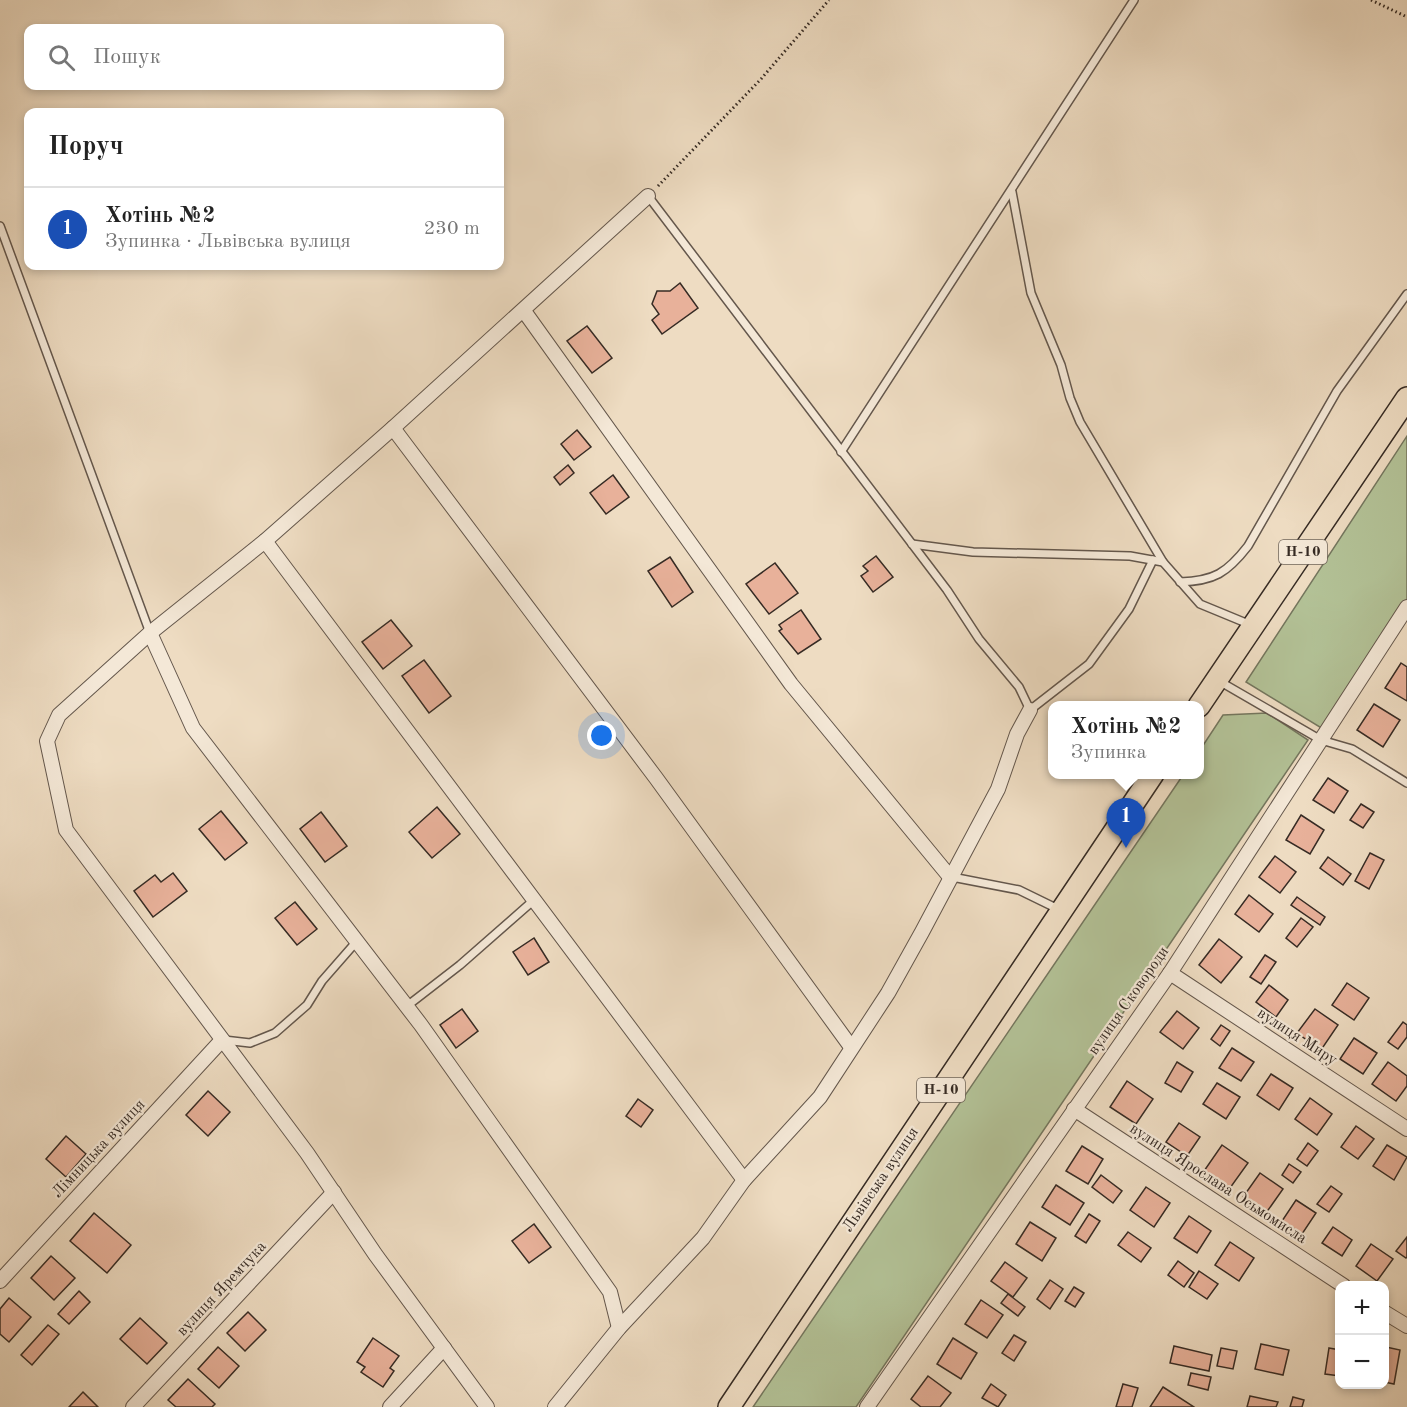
<!DOCTYPE html>
<html lang="uk">
<head>
<meta charset="utf-8">
<style>
  :root { --surface:#fff; --page:#f6f6f6; --text:#222; --muted:#767676; --line:#e0e0e0; --accent:#8f2418 }
  body { margin:0; font-family:"Old Standard TT",serif; background:var(--page); color:var(--text) }
  .controls { position:absolute; right:18px; bottom:18px; display:grid; overflow:hidden; border-radius:12px; box-shadow:0 3px 9px #0003 }
  .controls button { width:54px; height:54px; display:grid; place-items:center; padding:0; border:0; border-bottom:2px solid var(--line); background:var(--surface); color:var(--text); font:30px sans-serif }
  .you { position:absolute; left:602px; top:736px; width:21px; height:21px; margin:-15px; border:4px solid #fff; border-radius:50%; background:#1a73e8; box-shadow:0 0 0 9px #1a73e833 }
  .badge { display:grid; place-items:center; width:39px; height:39px; border-radius:50%; background:var(--accent); color:#fff; font-size:20px; font-weight:700 }
  .pin { position:absolute; translate:-50% -50px; filter:drop-shadow(0 2px 3px #0008) }
  .pin::after { content:''; position:absolute; top:32px; width:21px; height:18px; background:inherit; clip-path:polygon(0 0,100% 0,50% 100%) }
  .popup { position:absolute; left:1048px; top:701px; width:156px; height:78px; box-sizing:border-box; display:grid; place-content:center; border-radius:12px; background:var(--surface); filter:drop-shadow(0 2px 4px #0005); font-size:20px; white-space:nowrap; color:var(--muted) }
  .popup b { font-size:22px; color:var(--text) }
  .popup::after { content:''; position:absolute; left:50%; top:100%; margin-left:-12px; border:12px solid transparent; border-top-color:var(--surface) }
  .list { margin:0; padding:0; list-style:none }
  h2 { display:flex; justify-content:space-between; align-items:center; height:78px; margin:0; padding:0 24px; font-size:26px }
  h2 small { font-size:20px; font-weight:400; color:var(--muted) }
  .list li { display:grid; grid-template-columns:39px 1fr auto; gap:18px; align-items:center; box-sizing:border-box; height:84px; padding:0 24px; border-top:2px solid var(--line) }
  .list b { display:block; font-size:22px; white-space:nowrap }
  .list p { margin:0; font-size:20px; white-space:nowrap; color:var(--muted) }
  .list em { font-size:20px; font-style:normal; color:var(--muted) }
  .icon { flex:none; width:33px; height:33px; fill:none; stroke:currentColor; stroke-width:2; stroke-linecap:round; stroke-linejoin:round }
  .map { position:relative; flex:none; width:1407px; height:1407px; overflow:hidden }
  .search { position:absolute; background:var(--surface); box-shadow:0 3px 9px #0003; left:24px; top:24px; width:480px; height:66px; display:flex; align-items:center; gap:15px; box-sizing:border-box; padding:0 21px; border-radius:12px; color:var(--muted); font-size:22px }
  .panel { position:absolute; background:var(--surface); box-shadow:0 3px 9px #0003; left:24px; top:108px; width:480px; height:162px; border-radius:12px }
  .map>svg:first-child { display:block }
  .green { fill:#b3c297; stroke:#74765e; stroke-width:1.5 }
  .building { fill:#e8b19a; stroke:#362b24; stroke-width:1.5 }
  .lines { fill:none; stroke-linecap:round; stroke-linejoin:round }
  .lane-casing { stroke:#64574c; stroke-width:10 }
  .street-casing { stroke:#64574c; stroke-width:16 }
  .primary-casing { stroke:#362b24; stroke-width:24 }
  .path { stroke:#362b24; stroke-width:3; stroke-dasharray:1.5 3; stroke-linecap:butt }
  .lane { stroke:#f4e8d7; stroke-width:7 }
  .street { stroke:#f4e8d7; stroke-width:14 }
  .primary { stroke:#eedcc2; stroke-width:21 }
  .labels { text-anchor:middle; dominant-baseline:central; stroke-width:4.5; stroke-linejoin:round; paint-order:stroke }
  .shield { fill:#f4e8d7; stroke:#6f645a; stroke-width:1.5 }
  .shield-label { font-size:15px; font-weight:bold; fill:#362b24 }
  .street-label { font-size:16px; fill:#362b24; stroke:#f4e8d7 }
</style>
</head>
<body>
<div class="map">
<svg width="1407" height="1407" viewBox="0 0 1407 1407">
  <rect width="100%" height="100%" fill="#eedcc2"/>
  <filter id="stains"><feTurbulence type="fractalNoise" baseFrequency=".00333" numOctaves="4"/><feColorMatrix values="0 0 0 0 .2 0 0 0 0 .09 0 0 0 0 .02 0 0 0 .5 -.17"/></filter>
  <radialGradient id="worn" r=".72"><stop offset=".6" stop-color="#630" stop-opacity="0"/><stop offset="1" stop-color="#630" stop-opacity=".3"/></radialGradient>
  <g class="green">
    <polygon points="1407,436 1407,602 1323,729 1246,682"/>
    <polygon points="1267,713 1308,740 856,1407 753,1407 1183,775 1200,774 1200,750 1223,715"/>
  </g>
  <g class="building">
    <polygon points="680,283 698,308 662,334 652,320 659,314 652,304 657,291 670,291"/>
    <polygon points="587,326 612,358 592,373 567,341"/>
    <polygon points="577,430 591,447 574,460 561,444"/>
    <polygon points="568,465 574,473 560,485 554,477"/>
    <polygon points="613,475 629,497 606,514 590,493"/>
    <polygon points="876,556 893,577 873,592 861,576 868,571 863,566"/>
    <polygon points="670,557 693,592 672,607 648,571"/>
    <polygon points="775,563 798,593 769,614 746,584"/>
    <polygon points="801,610 821,639 798,654 779,631 782,629 779,625"/>
    <polygon points="391,620 412,646 383,669 362,642"/>
    <polygon points="424,660 451,696 429,713 402,676"/>
    <polygon points="1401,663 1407,667 1407,701 1385,688"/>
    <polygon points="1374,704 1400,720 1383,747 1357,730"/>
    <polygon points="1328,778 1348,791 1334,813 1313,800"/>
    <polygon points="1361,804 1374,812 1363,828 1350,820"/>
    <polygon points="437,807 460,834 432,858 409,832"/>
    <polygon points="221,811 247,843 225,860 199,829"/>
    <polygon points="321,812 347,846 325,862 300,829"/>
    <polygon points="1301,815 1324,830 1310,854 1286,840"/>
    <polygon points="1370,853 1384,860 1369,889 1355,881"/>
    <polygon points="1275,856 1296,872 1280,893 1259,877"/>
    <polygon points="1328,857 1351,874 1343,885 1320,868"/>
    <polygon points="173,873 187,891 153,917 134,891 155,875 161,882"/>
    <polygon points="1249,895 1273,914 1259,932 1235,914"/>
    <polygon points="1297,897 1325,917 1320,925 1291,905"/>
    <polygon points="295,902 317,929 297,945 275,918"/>
    <polygon points="1301,918 1313,927 1297,947 1286,938"/>
    <polygon points="534,938 549,962 528,975 513,952"/>
    <polygon points="1219,939 1242,957 1221,983 1199,965"/>
    <polygon points="1265,955 1276,962 1261,984 1250,977"/>
    <polygon points="1347,983 1369,998 1354,1020 1332,1005"/>
    <polygon points="1269,985 1288,1000 1276,1017 1256,1002"/>
    <polygon points="462,1009 478,1031 456,1048 440,1025"/>
    <polygon points="1315,1009 1338,1025 1321,1050 1297,1033"/>
    <polygon points="1177,1011 1199,1028 1183,1049 1160,1032"/>
    <polygon points="1403,1022 1407,1025 1407,1037 1398,1049 1388,1042"/>
    <polygon points="1221,1025 1230,1031 1220,1046 1211,1039"/>
    <polygon points="1354,1038 1377,1053 1363,1074 1340,1059"/>
    <polygon points="1232,1048 1254,1062 1241,1081 1219,1068"/>
    <polygon points="1177,1062 1193,1072 1181,1092 1165,1083"/>
    <polygon points="1388,1062 1407,1076 1407,1086 1396,1101 1372,1084"/>
    <polygon points="1271,1074 1293,1088 1279,1110 1257,1095"/>
    <polygon points="1127,1081 1153,1099 1136,1124 1110,1107"/>
    <polygon points="1217,1083 1240,1097 1226,1119 1203,1104"/>
    <polygon points="208,1091 230,1112 208,1136 186,1115"/>
    <polygon points="1310,1098 1332,1114 1317,1135 1295,1119"/>
    <polygon points="638,1099 653,1110 641,1127 626,1116"/>
    <polygon points="1179,1123 1200,1137 1187,1156 1166,1142"/>
    <polygon points="1356,1126 1374,1139 1358,1159 1341,1147"/>
    <polygon points="66,1136 86,1154 66,1177 46,1159"/>
    <polygon points="1308,1143 1318,1151 1307,1166 1297,1159"/>
    <polygon points="1222,1145 1248,1163 1230,1188 1204,1171"/>
    <polygon points="1387,1145 1407,1157 1394,1180 1373,1166"/>
    <polygon points="1082,1146 1103,1159 1088,1184 1066,1171"/>
    <polygon points="1289,1164 1301,1172 1293,1183 1282,1175"/>
    <polygon points="1260,1173 1283,1189 1266,1213 1243,1197"/>
    <polygon points="1101,1175 1122,1191 1113,1203 1092,1187"/>
    <polygon points="1056,1185 1084,1203 1070,1225 1042,1207"/>
    <polygon points="1331,1186 1342,1194 1329,1212 1317,1204"/>
    <polygon points="1146,1187 1170,1203 1154,1227 1130,1210"/>
    <polygon points="1296,1200 1316,1213 1302,1234 1282,1221"/>
    <polygon points="94,1213 131,1245 107,1273 70,1241"/>
    <polygon points="1089,1214 1100,1221 1086,1243 1075,1236"/>
    <polygon points="1189,1216 1211,1231 1197,1253 1174,1238"/>
    <polygon points="1030,1222 1056,1238 1042,1261 1016,1244"/>
    <polygon points="534,1224 551,1247 529,1263 512,1241"/>
    <polygon points="1333,1227 1352,1240 1342,1256 1322,1243"/>
    <polygon points="1128,1232 1151,1248 1141,1262 1118,1245"/>
    <polygon points="1407,1237 1407,1257 1406,1258 1396,1251"/>
    <polygon points="1230,1242 1254,1258 1239,1281 1215,1265"/>
    <polygon points="1371,1244 1393,1259 1377,1281 1356,1266"/>
    <polygon points="51,1256 75,1278 54,1300 31,1278"/>
    <polygon points="1178,1261 1194,1273 1184,1287 1168,1275"/>
    <polygon points="1005,1262 1027,1278 1013,1297 991,1281"/>
    <polygon points="1199,1271 1218,1284 1207,1299 1189,1287"/>
    <polygon points="1050,1280 1063,1289 1050,1309 1037,1299"/>
    <polygon points="1074,1287 1084,1293 1075,1307 1065,1301"/>
    <polygon points="79,1291 90,1302 69,1324 58,1314"/>
    <polygon points="1008,1294 1025,1307 1018,1316 1001,1303"/>
    <polygon points="9,1298 31,1317 9,1342 0,1334 0,1309"/>
    <polygon points="981,1300 1003,1315 987,1338 965,1324"/>
    <polygon points="248,1312 266,1330 245,1351 227,1333"/>
    <polygon points="140,1318 167,1343 147,1364 120,1339"/>
    <polygon points="48,1325 59,1334 32,1365 21,1355"/>
    <polygon points="1014,1335 1026,1342 1014,1361 1002,1353"/>
    <polygon points="373,1338 399,1356 390,1368 394,1371 383,1387 361,1372 365,1367 357,1362"/>
    <polygon points="953,1338 977,1353 961,1379 937,1364"/>
    <polygon points="1261,1344 1289,1350 1283,1375 1255,1369"/>
    <polygon points="1174,1346 1212,1355 1209,1371 1170,1363"/>
    <polygon points="218,1347 239,1366 219,1388 198,1369"/>
    <polygon points="1386,1347 1400,1350 1394,1384 1384,1382"/>
    <polygon points="1221,1348 1237,1351 1233,1369 1217,1366"/>
    <polygon points="1329,1348 1340,1350 1340,1376 1325,1374"/>
    <polygon points="1191,1373 1211,1377 1208,1390 1188,1385"/>
    <polygon points="928,1376 951,1393 940,1407 921,1407 911,1399"/>
    <polygon points="188,1379 215,1404 212,1407 176,1407 168,1400"/>
    <polygon points="991,1384 1006,1395 998,1407 982,1398"/>
    <polygon points="1123,1384 1138,1388 1132,1407 1116,1407"/>
    <polygon points="1163,1387 1194,1407 1150,1407"/>
    <polygon points="83,1392 98,1407 69,1407"/>
    <polygon points="1250,1396 1278,1402 1276,1407 1247,1407"/>
    <polygon points="1293,1397 1304,1400 1302,1407 1290,1407"/>
  </g>
  <g class="lines">
    <defs>
      <g id="lane">
        <polyline points="1012,192 1031,293 1061,365 1070,398 1080,422 1163,562"/>
        <polyline points="648,196 947,590 979,639 1019,687 1030,710 1089,664 1129,609 1153,560"/>
        <polyline points="0,226 150,633"/>
        <polyline points="841,452 1134,0"/>
        <polyline points="912,544 973,552 1130,556 1163,562 1200,604 1251,625"/>
        <path d="M1180,582C1214,581 1227,573 1248,546L1337,391L1407,294"/>
        <polyline points="1219,681 1321,740 1352,749 1407,783"/>
        <polyline points="952,877 1019,890 1058,909"/>
        <polyline points="407,1006 460,965 534,900"/>
        <polyline points="224,1040 250,1043 275,1033 307,1005 322,981 357,941"/>
      </g>
      <g id="street">
        <polyline points="524,311 791,684 950,877"/>
        <polyline points="393,428 656,778 851,1047"/>
        <polyline points="265,541 744,1180"/>
        <polyline points="150,633 193,728 421,1025 610,1292 619,1328"/>
        <polyline points="1170,973 1407,1129"/>
        <polyline points="1074,1109 1344,1286"/>
        <polyline points="0,1281 222,1040"/>
        <polyline points="1384,1312 1407,1326"/>
        <polyline points="133,1407 334,1192"/>
        <polyline points="390,1407 444,1348"/>
        <polyline points="487,1407 375,1254 307,1153 66,830 47,741 59,715 150,633 265,541 393,428 648,196"/>
        <polyline points="555,1407 619,1328 703,1238 744,1180 820,1097 888,993 922,932 998,789 1017,734 1030,710"/>
        <polyline points="867,1407 1170,973 1407,607"/>
      </g>
      <g id="primary">
        <polyline points="1199,706 1407,398"/>
        <polyline points="729,1407 1153,774"/>
      </g>
    </defs>
    <use href="#lane" class="lane-casing"/>
    <use href="#street" class="street-casing"/>
    <use href="#primary" class="primary-casing"/>
    <g class="path">
      <polyline points="1371,0 1407,17"/>
      <polyline points="658,186 761,79 829,0"/>
    </g>
    <use href="#lane" class="lane"/>
    <use href="#street" class="street"/>
    <use href="#primary" class="primary"/>
  </g>
  <g class="labels">
    <g class="shield">
      <rect x="1279" y="540" width="48" height="24" rx="4.5"/>
      <rect x="917" y="1078" width="48" height="24" rx="4.5"/>
    </g>
    <g class="shield-label">
      <text x="1303" y="552">Н-10</text>
      <text x="941" y="1090">Н-10</text>
    </g>
    <g class="street-label">
      <text transform="translate(1129 1001) rotate(-55)">вулиця Сковороди</text>
      <text transform="translate(1297 1037) rotate(33)">вулиця Миру</text>
      <text transform="translate(99 1149) rotate(-47)">Лімницька вулиця</text>
      <text transform="translate(881 1180) rotate(-56)">Львівська вулиця</text>
      <text transform="translate(1218 1184) rotate(33)">вулиця Ярослава Осьмомисла</text>
      <text transform="translate(222 1289) rotate(-47)">вулиця Яремчука</text>
    </g>
  </g>
  <rect width="100%" height="100%" filter="url(#stains)"/>
  <rect width="100%" height="100%" fill="url(#worn)"/>
</svg>
<div class="controls">
<button>+</button>
<button>−</button>
</div>
<div class="you"></div>
<div class="pin badge" style="left:1126px;top:848px;background:#1a4fb4">1</div>
<div class="popup"><b>Хотінь №2</b>Зупинка</div>
<div class="search"><svg class="icon" aria-label="search" viewBox="0 0 24 24"><circle cx="10" cy="10" r="6"/><path d="M15 15l6 6"/></svg>Пошук</div>
<section class="panel">
<h2>Поруч<small></small></h2>
<ul class="list">
<li><span class="badge" style="background:#1a4fb4">1</span><div><b>Хотінь №2</b><p>Зупинка · Львівська вулиця</p></div><em>230 m</em></li>
</ul>
</section>
</div>
</body>
</html>
